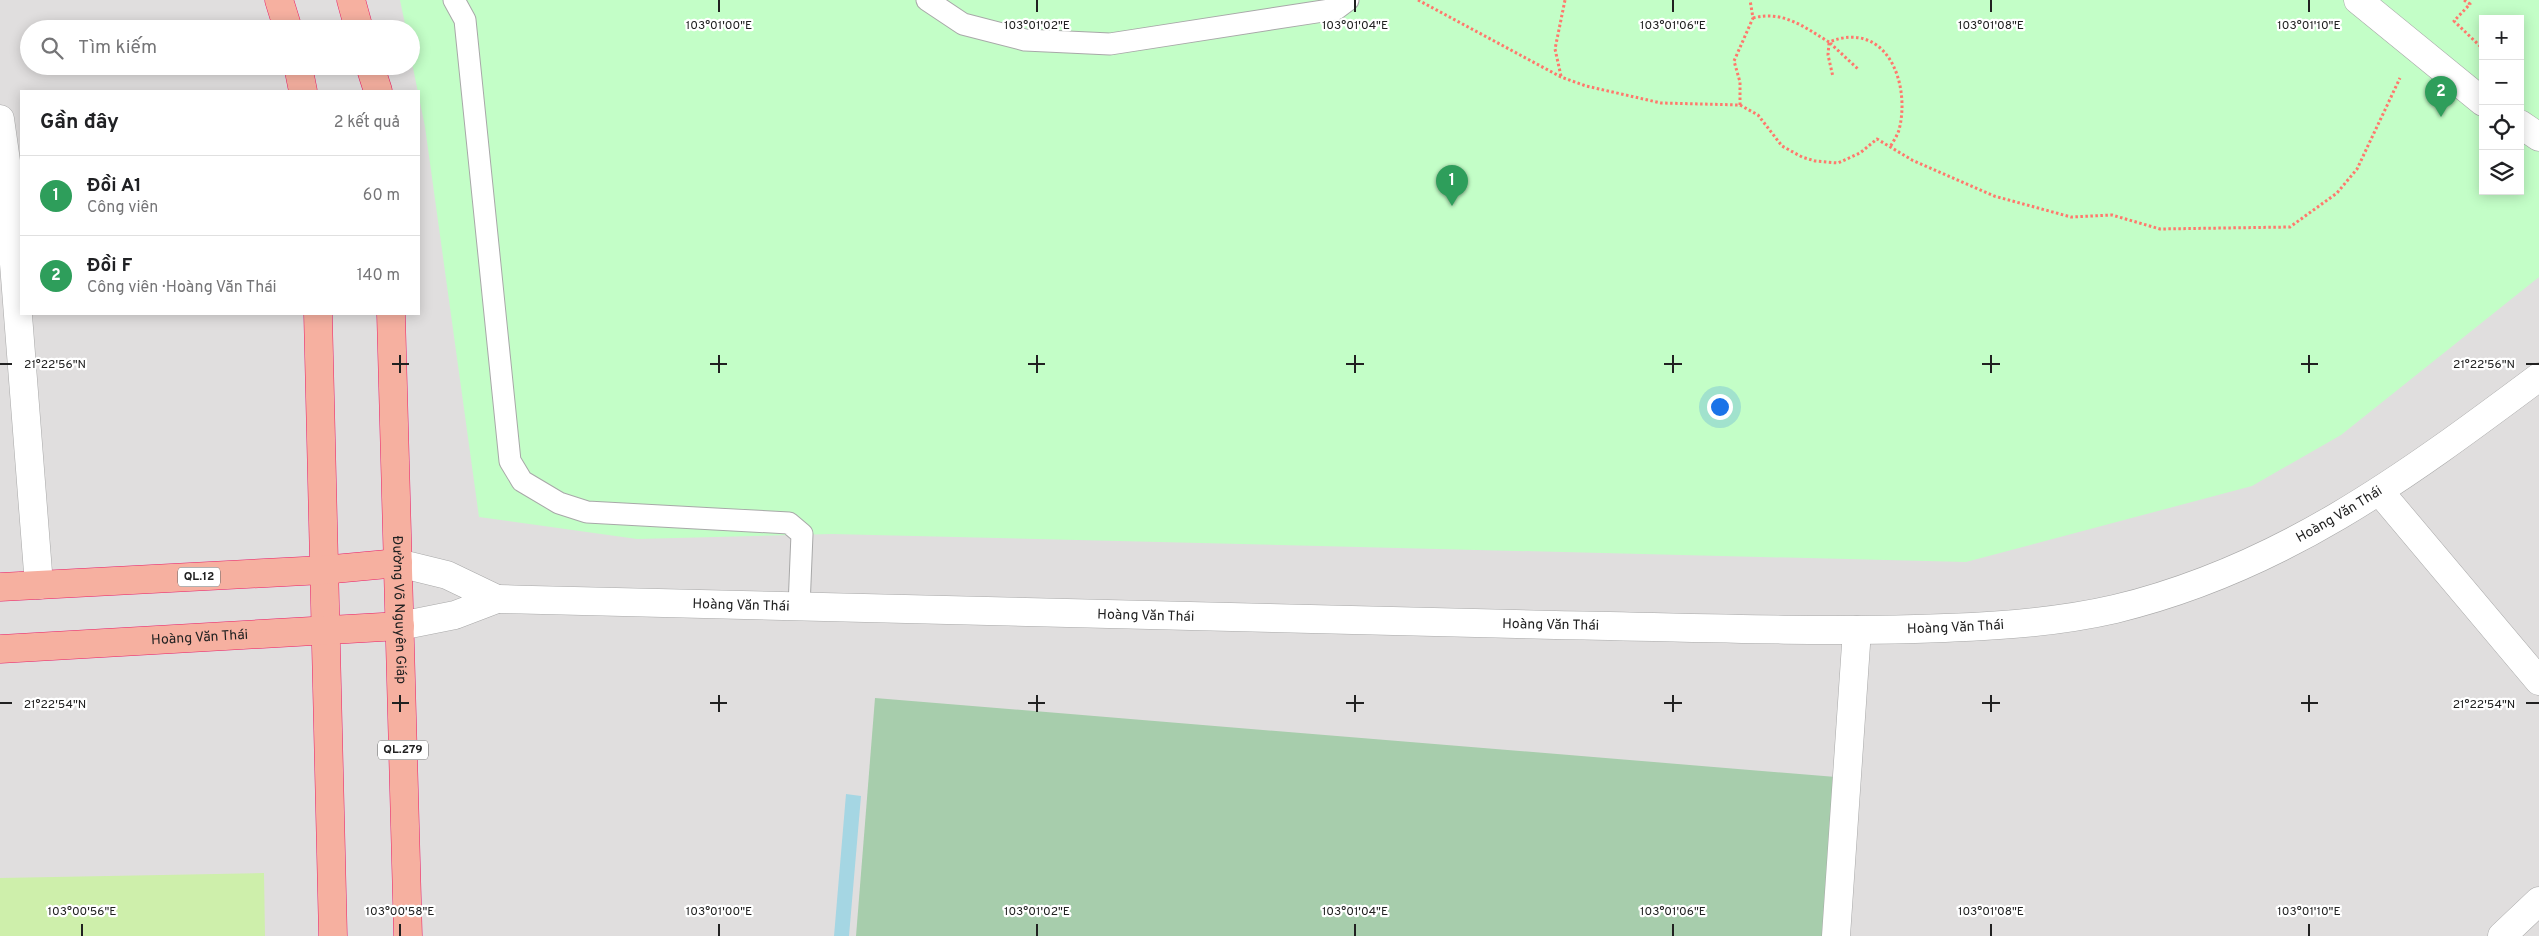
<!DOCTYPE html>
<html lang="vi">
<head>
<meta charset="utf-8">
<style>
  :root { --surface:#fff; --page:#f2f2f2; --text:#202124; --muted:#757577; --line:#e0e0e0; --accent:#d30005 }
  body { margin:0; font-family:Overpass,sans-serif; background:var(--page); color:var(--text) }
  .controls { position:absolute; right:15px; top:15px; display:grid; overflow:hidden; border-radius:0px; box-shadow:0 2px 12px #0003 }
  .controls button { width:45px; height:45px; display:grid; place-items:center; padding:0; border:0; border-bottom:1px solid var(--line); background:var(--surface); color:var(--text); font:25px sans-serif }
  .you { position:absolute; left:1719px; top:406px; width:18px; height:18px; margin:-12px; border:4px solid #fff; border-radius:50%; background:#1a73e8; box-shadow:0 0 0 8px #1a73e833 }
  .badge { display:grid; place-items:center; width:32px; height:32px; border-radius:50%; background:var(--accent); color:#fff; font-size:16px; font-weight:700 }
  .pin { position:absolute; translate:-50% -41px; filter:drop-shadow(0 1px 2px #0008) }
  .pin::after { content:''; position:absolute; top:26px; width:18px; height:15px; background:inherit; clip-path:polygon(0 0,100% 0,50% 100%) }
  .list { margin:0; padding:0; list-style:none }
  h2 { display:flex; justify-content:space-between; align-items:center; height:65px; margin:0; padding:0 20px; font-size:21px }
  h2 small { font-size:16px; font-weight:400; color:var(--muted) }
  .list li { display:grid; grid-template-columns:32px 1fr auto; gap:15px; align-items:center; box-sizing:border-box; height:80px; padding:0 20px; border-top:1px solid var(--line) }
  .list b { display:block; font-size:19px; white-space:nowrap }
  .list p { margin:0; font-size:16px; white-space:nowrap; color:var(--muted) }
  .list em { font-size:16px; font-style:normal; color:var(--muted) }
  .icon { flex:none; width:28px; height:28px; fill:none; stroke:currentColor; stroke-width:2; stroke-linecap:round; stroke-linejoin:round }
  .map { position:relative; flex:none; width:2539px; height:936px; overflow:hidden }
  .search { position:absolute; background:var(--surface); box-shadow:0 2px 12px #0003; left:20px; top:20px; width:400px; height:55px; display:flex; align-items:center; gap:12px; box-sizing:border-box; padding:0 18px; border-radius:28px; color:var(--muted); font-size:19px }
  .panel { position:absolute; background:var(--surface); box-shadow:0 2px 12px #0003; left:20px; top:90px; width:400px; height:225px; border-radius:0px }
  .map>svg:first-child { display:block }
  .residential { fill:#e0dede; fill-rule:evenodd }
  .grass { fill:#ceefab }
  .cemetery { fill:#a7cdac }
  .park { fill:#c3fec7; fill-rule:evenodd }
  .water { fill:#a5d6e3 }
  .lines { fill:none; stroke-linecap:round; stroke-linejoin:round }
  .service-casing { stroke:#a8a8a8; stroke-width:23 }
  .minor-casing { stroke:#a8a8a8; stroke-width:29 }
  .tertiary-casing { stroke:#a8a8a8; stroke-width:29 }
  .trunk-casing { stroke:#e91c67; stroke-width:29 }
  .path { stroke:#ff786c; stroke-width:3; stroke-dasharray:2.5 2.5; stroke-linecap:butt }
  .service { stroke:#fff; stroke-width:21 }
  .minor { stroke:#fff; stroke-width:28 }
  .tertiary { stroke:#fff; stroke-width:28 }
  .trunk { stroke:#f6b0a0; stroke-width:28 }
  .ticks { fill:none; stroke:#212121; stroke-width:2 }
  .labels { text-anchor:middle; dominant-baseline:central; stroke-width:4.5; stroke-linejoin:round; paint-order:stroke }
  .shield { fill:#fff; stroke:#646464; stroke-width:1 }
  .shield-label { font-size:12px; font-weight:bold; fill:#212121 }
  .street-label { font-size:14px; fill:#212121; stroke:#fff }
  .ticks-label { font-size:12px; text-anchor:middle; fill:#212121; stroke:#fff; stroke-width:4.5; stroke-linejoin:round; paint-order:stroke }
</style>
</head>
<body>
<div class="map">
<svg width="2539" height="936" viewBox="0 0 2539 936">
  <rect width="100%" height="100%" fill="#f2eee8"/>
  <path class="residential" d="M0,0H2539V936H0ZM2483,19H2520V191H2483ZM29,29H411V66H29ZM21,91H419V314H21Z"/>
  <polygon class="grass" points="264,873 265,936 0,936 0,878"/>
  <polygon class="cemetery" points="875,698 1836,777 1824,936 856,936"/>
  <path class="park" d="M400,0H2539V277L2341,435L2252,486L1966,562L832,534L637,539L479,517L425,127L411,58V29H406ZM2483,19H2520V191H2483Z"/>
  <polygon class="water" points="846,794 861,796 849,936 834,936"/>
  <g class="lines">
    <defs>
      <g id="service">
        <polyline points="454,0 465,20 510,461 522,481 559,503 587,512 789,523 802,534 799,607"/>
        <polyline points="927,0 963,24 1025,40 1110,44 1336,9 1348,0"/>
      </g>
      <g id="minor">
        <polyline points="2358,0 2483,102"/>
        <polyline points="0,119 6,161 39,585"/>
        <polyline points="2520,124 2539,137"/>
        <polyline points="2380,492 2539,681"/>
        <polyline points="1836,936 1857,630"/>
        <polyline points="2502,936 2539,901"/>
      </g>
      <g id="tertiary">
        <polyline points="398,563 447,575 497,599 455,615 400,626"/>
        <path id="s1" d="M497,599C850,608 1203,618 1555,625C1675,627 1795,632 1915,629C1982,627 2050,624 2115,609C2281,569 2405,477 2539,377"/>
      </g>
      <g id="trunk">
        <polyline points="279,0 288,29"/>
        <polyline points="351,0 359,29"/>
        <polyline points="298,66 303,91"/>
        <polyline points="370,66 378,91"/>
        <polyline points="318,314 333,936"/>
        <path id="s2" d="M391,314L408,936"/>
        <polyline points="0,587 323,570 398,563"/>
        <path id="s3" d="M0,649L400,626"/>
      </g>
    </defs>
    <use href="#service" class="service-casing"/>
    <use href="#minor" class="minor-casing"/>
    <use href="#tertiary" class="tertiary-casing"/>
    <use href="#trunk" class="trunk-casing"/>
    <g class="path">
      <polyline points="1418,0 1561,77 1586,86 1661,103 1740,105 1758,115 1782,146 1802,157 1815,161 1838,163 1860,153 1877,139 1912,160 1994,196 2071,217 2112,215 2160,229 2290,227 2337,193 2357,169 2400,78"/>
      <polyline points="2464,0 2470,4 2454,21 2483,49"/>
      <path d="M1753,18C1783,10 1804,27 1829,42C1887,19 1911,84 1899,130C1897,136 1893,142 1890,147"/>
      <polyline points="1829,43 1828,55 1833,77"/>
      <polyline points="1830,43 1858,69"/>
      <polyline points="1561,76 1555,49 1565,0"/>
      <polyline points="1740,105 1740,82 1734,61 1753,18 1750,0"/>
    </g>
    <use href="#service" class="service"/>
    <use href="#minor" class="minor"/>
    <use href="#tertiary" class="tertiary"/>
    <use href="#trunk" class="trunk"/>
  </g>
  <path class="ticks" d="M719,0V12M1037,0V12M1355,0V12M1673,0V12M1991,0V12M2309,0V12M400,355V373M719,355V373M1037,355V373M1355,355V373M1673,355V373M1991,355V373M2309,355V373M0,364H12M392,364H409M710,364H727M1028,364H1045M1346,364H1364M1664,364H1682M1982,364H2000M2301,364H2318M2526,364H2539M400,695V712M719,695V712M1037,695V712M1355,695V712M1673,695V712M1991,695V712M2309,695V712M0,703H12M392,703H409M710,703H727M1028,703H1045M1346,703H1364M1664,703H1682M1982,703H2000M2301,703H2318M2526,703H2539M82,924V936M400,924V936M719,924V936M1037,924V936M1355,924V936M1673,924V936M1991,924V936M2309,924V936"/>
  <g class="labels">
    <g class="shield">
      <rect x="178" y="567.5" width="42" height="19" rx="4"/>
      <rect x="378" y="740.5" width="50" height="19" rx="4"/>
    </g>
    <g class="shield-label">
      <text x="199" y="577">QL.12</text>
      <text x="403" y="750">QL.279</text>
    </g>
    <g class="street-label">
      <text stroke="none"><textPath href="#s1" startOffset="1864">Hoàng Văn Thái</textPath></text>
      <text stroke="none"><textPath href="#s1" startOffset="244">Hoàng Văn Thái</textPath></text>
      <text stroke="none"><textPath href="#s2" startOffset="296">Đường Võ Nguyên Giáp</textPath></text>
      <text stroke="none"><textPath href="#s1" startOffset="649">Hoàng Văn Thái</textPath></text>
      <text stroke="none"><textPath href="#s1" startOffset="1054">Hoàng Văn Thái</textPath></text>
      <text stroke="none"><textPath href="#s1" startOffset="1459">Hoàng Văn Thái</textPath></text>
      <text stroke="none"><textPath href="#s3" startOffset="200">Hoàng Văn Thái</textPath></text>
    </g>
  </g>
  <g class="ticks-label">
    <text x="719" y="29">103°01'00"E</text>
    <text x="1037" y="29">103°01'02"E</text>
    <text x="1355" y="29">103°01'04"E</text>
    <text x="1673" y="29">103°01'06"E</text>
    <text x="1991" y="29">103°01'08"E</text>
    <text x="2309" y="29">103°01'10"E</text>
    <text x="55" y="368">21°22'56"N</text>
    <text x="2484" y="368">21°22'56"N</text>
    <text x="55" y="708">21°22'54"N</text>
    <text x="2484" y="708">21°22'54"N</text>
    <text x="82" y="915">103°00'56"E</text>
    <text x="400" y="915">103°00'58"E</text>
    <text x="719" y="915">103°01'00"E</text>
    <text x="1037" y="915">103°01'02"E</text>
    <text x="1355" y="915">103°01'04"E</text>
    <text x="1673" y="915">103°01'06"E</text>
    <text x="1991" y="915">103°01'08"E</text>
    <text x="2309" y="915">103°01'10"E</text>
  </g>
</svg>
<div class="controls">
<button>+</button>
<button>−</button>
<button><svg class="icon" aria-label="locate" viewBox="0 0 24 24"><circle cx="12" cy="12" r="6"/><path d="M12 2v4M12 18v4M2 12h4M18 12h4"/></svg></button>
<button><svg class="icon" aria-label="layers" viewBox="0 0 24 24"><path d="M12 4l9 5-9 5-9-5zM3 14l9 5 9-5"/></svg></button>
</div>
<div class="you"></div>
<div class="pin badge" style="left:1452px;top:206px;background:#2e9e5b">1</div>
<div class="pin badge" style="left:2441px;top:117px;background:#2e9e5b">2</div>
<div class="search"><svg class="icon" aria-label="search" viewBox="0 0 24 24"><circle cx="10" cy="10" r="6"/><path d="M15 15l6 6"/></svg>Tìm kiếm</div>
<section class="panel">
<h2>Gần đây<small>2 kết quả</small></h2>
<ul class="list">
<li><span class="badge" style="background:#2e9e5b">1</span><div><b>Đồi A1</b><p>Công viên</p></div><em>60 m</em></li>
<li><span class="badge" style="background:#2e9e5b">2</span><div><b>Đồi F</b><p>Công viên · Hoàng Văn Thái</p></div><em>140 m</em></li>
</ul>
</section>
</div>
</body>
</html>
